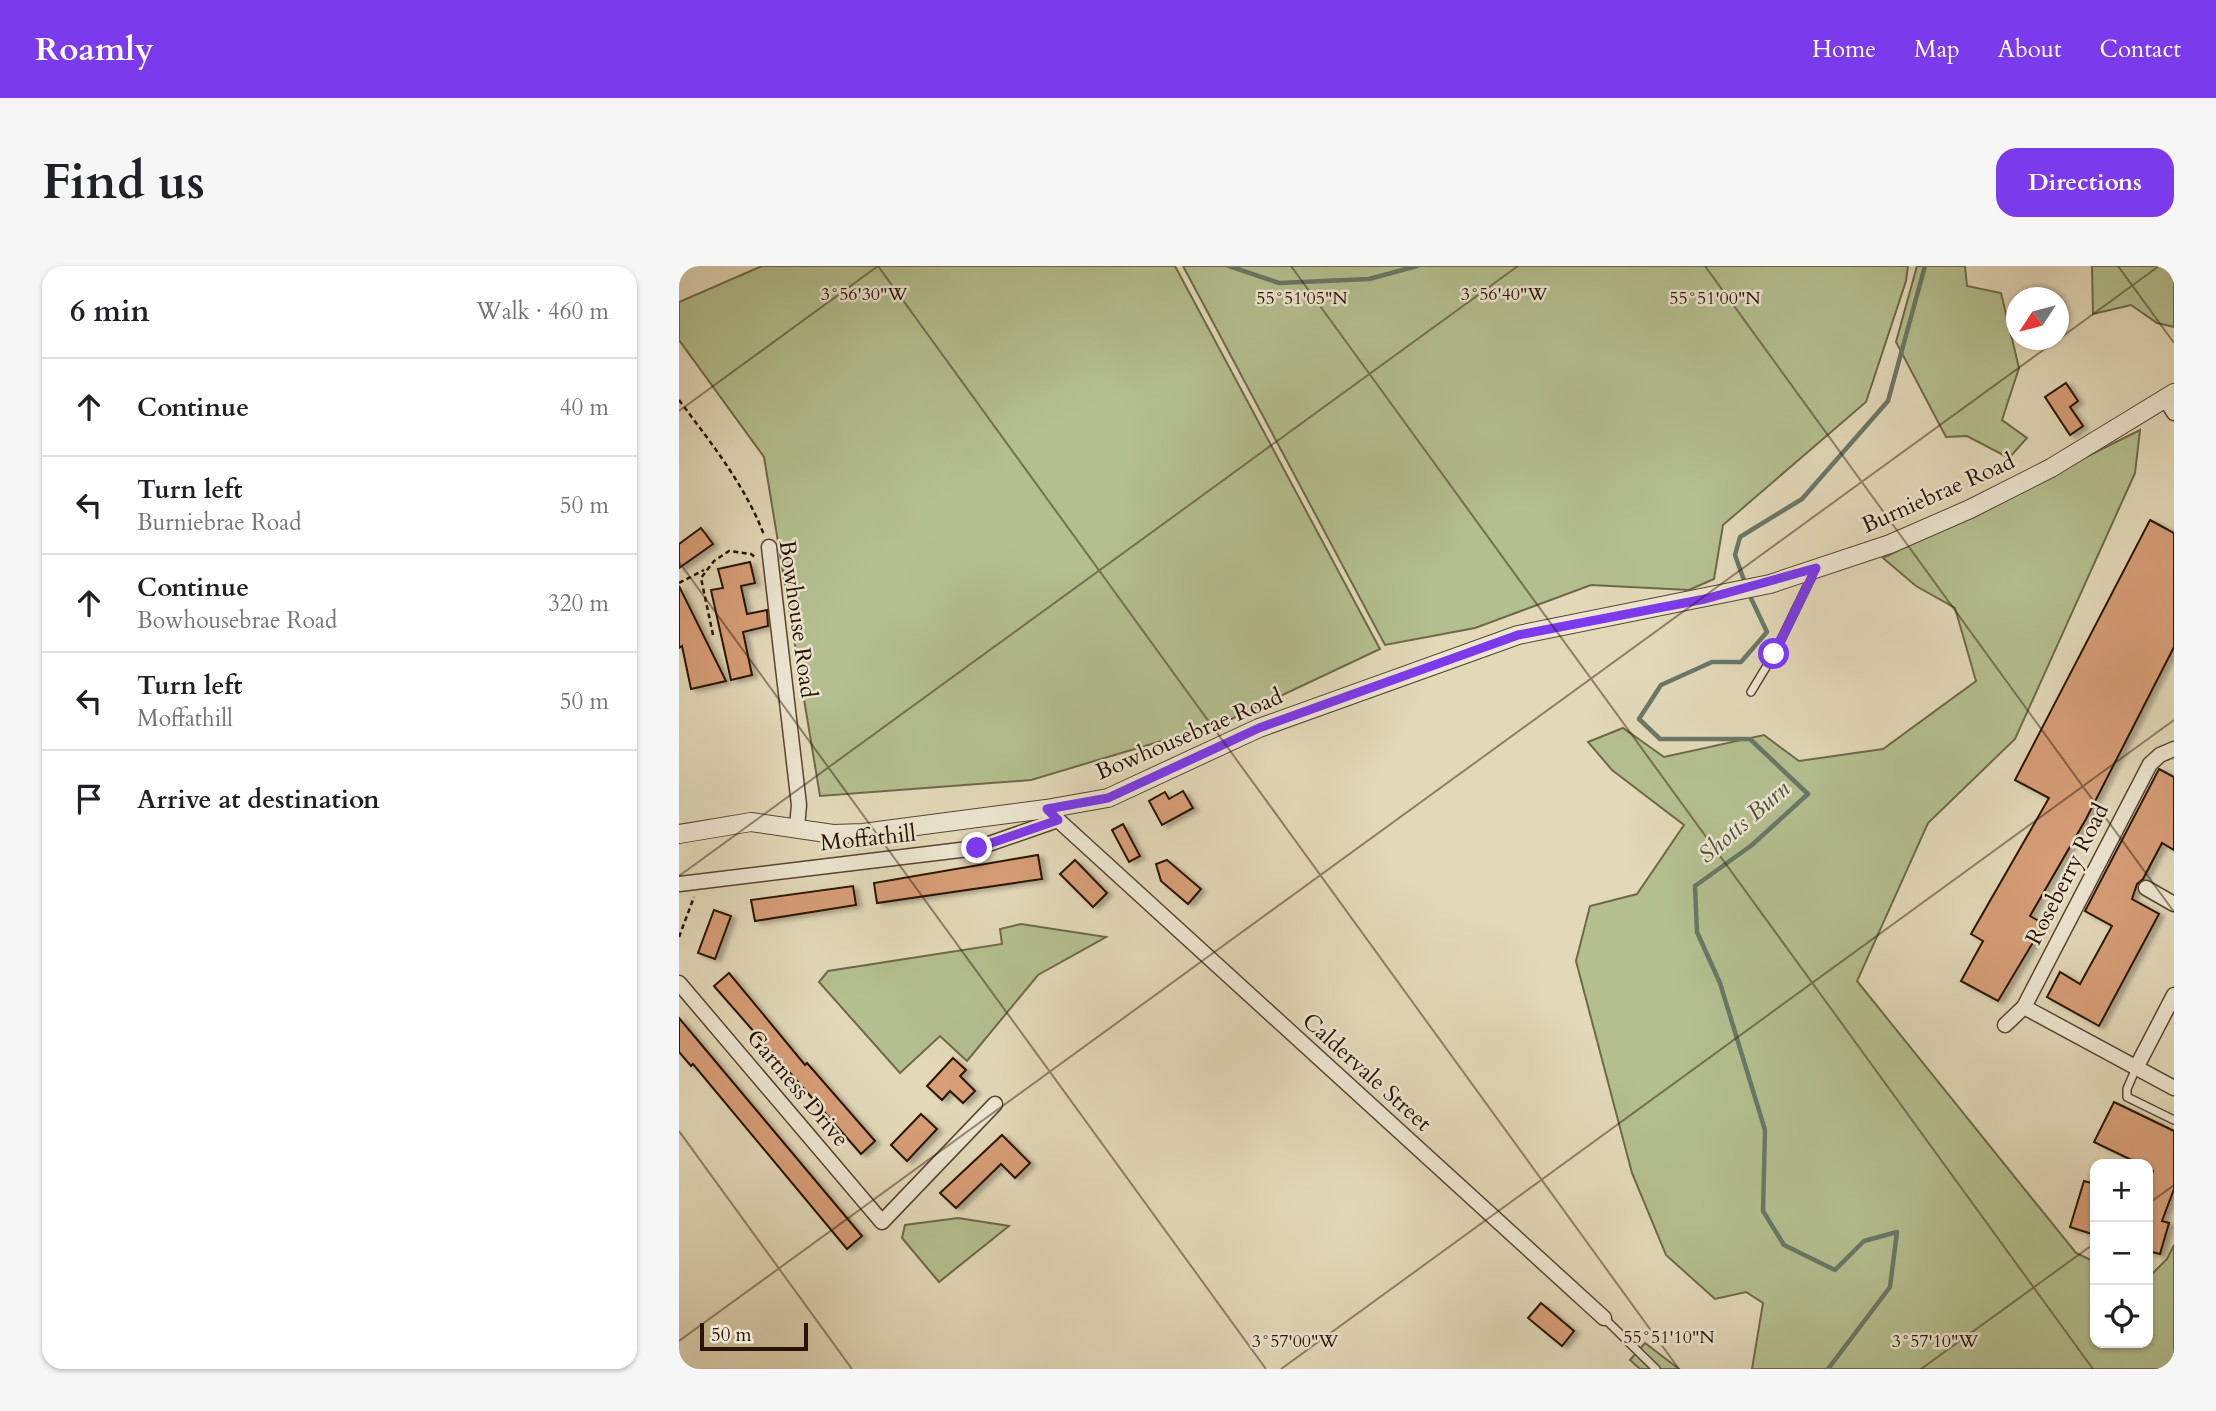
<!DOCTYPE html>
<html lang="en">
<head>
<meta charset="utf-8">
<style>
  :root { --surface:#fff; --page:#f6f6f6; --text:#202124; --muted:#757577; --line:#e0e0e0; --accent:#7c3aed }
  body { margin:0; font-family:Cardo,serif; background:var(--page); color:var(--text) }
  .controls { position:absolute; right:21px; bottom:21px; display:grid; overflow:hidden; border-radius:14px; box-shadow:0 2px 5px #0004 }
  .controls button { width:63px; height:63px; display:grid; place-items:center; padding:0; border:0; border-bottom:2px solid var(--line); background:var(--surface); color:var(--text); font:35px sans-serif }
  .compass { position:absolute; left:1327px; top:21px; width:63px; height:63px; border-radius:50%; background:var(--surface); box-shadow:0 2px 5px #0004; rotate:234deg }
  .scale { position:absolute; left:21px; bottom:18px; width:108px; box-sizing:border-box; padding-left:7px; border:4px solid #291302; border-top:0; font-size:19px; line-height:24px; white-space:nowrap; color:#291302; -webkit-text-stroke:5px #ede6d2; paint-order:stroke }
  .stop { position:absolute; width:21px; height:21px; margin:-16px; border:5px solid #7c3aed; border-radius:50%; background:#fff }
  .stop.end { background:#7c3aed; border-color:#fff; box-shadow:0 2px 7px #0008 }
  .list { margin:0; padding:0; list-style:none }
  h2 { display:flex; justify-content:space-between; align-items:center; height:91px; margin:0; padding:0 28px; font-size:30px }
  h2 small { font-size:23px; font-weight:400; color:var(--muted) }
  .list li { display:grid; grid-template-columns:46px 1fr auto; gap:21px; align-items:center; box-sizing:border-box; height:98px; padding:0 28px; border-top:2px solid var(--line) }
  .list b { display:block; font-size:26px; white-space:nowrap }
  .list p { margin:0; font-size:23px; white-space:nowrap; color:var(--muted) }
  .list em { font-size:23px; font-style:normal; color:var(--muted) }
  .icon { flex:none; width:38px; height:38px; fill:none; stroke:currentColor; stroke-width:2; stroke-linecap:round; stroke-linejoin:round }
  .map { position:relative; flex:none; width:1495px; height:1103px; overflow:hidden; border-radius:21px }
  header { display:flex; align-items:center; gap:42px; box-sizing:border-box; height:98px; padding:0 35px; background:var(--accent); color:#fff }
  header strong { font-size:33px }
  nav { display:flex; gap:38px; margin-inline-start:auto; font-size:24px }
  .intro { display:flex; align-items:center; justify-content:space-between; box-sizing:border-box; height:168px; padding:0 42px }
  h1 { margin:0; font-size:49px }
  .button { padding:18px 32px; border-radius:21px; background:var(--accent); color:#fff; font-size:24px; font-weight:700 }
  main { display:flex; gap:42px; padding:0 42px }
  aside { flex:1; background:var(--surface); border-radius:21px; box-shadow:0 2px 5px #0004 }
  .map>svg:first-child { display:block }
  .green { fill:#b4bf8f; stroke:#6e6948; stroke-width:2 }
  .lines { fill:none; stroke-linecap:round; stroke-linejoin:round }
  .stream { stroke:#6a7768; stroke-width:4.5 }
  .building { fill:#d79e77; stroke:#291302; stroke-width:2; filter:url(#shadow) }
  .service-casing { stroke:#584430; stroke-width:10 }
  .minor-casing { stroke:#584430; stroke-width:17 }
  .tertiary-casing { stroke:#584430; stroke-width:20 }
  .path { stroke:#291302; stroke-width:2.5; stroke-dasharray:5 3.5; stroke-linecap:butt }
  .service { stroke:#ede6d2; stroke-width:7 }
  .minor { stroke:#ede6d2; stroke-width:14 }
  .tertiary { stroke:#ede6d2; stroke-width:18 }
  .route { stroke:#7c3aed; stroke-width:9 }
  .ticks { fill:none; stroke:#291302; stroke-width:2; stroke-opacity:0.45 }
  .labels { text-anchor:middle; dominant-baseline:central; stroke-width:5; stroke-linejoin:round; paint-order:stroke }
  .street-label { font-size:23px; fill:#291302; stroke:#ede6d2 }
  .water-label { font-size:24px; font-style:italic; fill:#4f4d3e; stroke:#ede6d2 }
  .ticks-label { font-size:18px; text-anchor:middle; fill:#291302; stroke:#ede6d2; stroke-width:5; stroke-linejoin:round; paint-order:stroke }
</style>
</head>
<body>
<header>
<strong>Roamly</strong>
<nav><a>Home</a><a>Map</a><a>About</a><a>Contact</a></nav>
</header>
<div class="intro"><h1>Find us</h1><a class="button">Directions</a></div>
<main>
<aside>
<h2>6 min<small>Walk · 460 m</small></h2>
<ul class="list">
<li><svg class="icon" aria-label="ahead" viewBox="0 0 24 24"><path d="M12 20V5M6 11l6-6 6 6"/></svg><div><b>Continue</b></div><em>40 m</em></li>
<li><svg class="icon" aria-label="left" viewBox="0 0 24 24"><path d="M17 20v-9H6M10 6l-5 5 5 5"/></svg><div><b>Turn left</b><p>Burniebrae Road</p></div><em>50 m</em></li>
<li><svg class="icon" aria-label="ahead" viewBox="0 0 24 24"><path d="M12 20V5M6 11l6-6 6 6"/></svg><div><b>Continue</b><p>Bowhousebrae Road</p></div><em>320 m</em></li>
<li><svg class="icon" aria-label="left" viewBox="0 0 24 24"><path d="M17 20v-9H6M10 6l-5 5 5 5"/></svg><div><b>Turn left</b><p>Moffathill</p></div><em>50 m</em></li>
<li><svg class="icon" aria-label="arrive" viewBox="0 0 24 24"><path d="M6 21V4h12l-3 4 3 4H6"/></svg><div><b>Arrive at destination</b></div></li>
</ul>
</aside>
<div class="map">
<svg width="1495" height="1103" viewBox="0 0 1495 1103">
  <defs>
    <filter id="shadow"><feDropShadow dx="5" dy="2.5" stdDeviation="2" flood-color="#0004"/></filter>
  </defs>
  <rect width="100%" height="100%" fill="#e3d9b9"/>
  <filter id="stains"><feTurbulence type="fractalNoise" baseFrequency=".00286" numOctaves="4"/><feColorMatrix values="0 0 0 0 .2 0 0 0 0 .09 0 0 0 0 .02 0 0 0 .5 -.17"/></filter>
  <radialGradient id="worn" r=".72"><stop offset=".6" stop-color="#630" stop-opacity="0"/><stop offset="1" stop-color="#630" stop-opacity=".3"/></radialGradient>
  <g class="green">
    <polygon points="83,0 496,0 701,383 546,456 352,514 141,530 85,191 0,74 0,36"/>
    <polygon points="504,0 1229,0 1227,15 1187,136 1044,259 1035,313 1010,324 912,319 796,362 706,379"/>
    <polygon points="1238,0 1286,0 1288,20 1322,27 1340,102 1323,154 1348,172 1330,192 1288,170 1267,171 1217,76"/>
    <polygon points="1413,0 1495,0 1495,61 1478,57 1452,39 1414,48"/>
    <polygon points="1461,164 1456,207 1336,473 1249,557 1178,715 1397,987 1416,996 1416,1077 1469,1077 1469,1012 1488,993 1495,979 1495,1103 1073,1103 1084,1037 1067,1026 1036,1033 987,989 953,907 897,695 911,640 958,628 1005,559 933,504 909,476 944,462 985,491 1085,469 1120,495 1204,483 1297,415 1276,342 1237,320 1204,292"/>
    <polygon points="342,658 427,671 359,709 288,795 261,770 221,807 140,716 149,705 323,678 321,663"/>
    <polygon points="279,952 330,960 260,1016 223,972 226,959"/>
    <polygon points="966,1077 1000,1103 961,1103 951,1094"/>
  </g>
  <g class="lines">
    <g class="stream">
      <polyline points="550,0 600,17 690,13 738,0"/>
      <polyline points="1067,320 1056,289 1061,271 1123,233 1209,135 1246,0"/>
      <polyline points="1070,328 1088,366 1062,396 1033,396 982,419 960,453 981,473 1071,473 1129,528 1073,579 1016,620 1018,666 1041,717 1086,864 1084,945 1105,979 1156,1004 1185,975 1218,966 1211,1021 1149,1103"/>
    </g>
  </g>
  <g class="building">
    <polygon points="1387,117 1399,135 1391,141 1404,160 1391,169 1366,131"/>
    <polygon points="1471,254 1495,267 1495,381 1407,553 1351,650 1365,658 1319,735 1282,715 1304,675 1292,668 1370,532 1336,514"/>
    <polygon points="22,262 34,278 0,302 0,278"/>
    <polygon points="71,296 76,317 62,320 68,348 88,344 89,360 64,366 73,409 52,414 32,324 44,322 39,303"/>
    <polygon points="0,320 47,415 12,423 3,380 0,382"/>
    <polygon points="1480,503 1495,511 1495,584 1483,577 1464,613 1458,618 1453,633 1480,648 1420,760 1368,731 1381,706 1401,718 1433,660 1406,645"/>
    <polygon points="504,525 514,542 483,559 470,535 486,526 490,533"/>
    <polygon points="444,558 461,590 450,596 433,564"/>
    <polygon points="359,589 363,613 198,637 195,617"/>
    <polygon points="396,594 428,627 414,641 381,608"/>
    <polygon points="488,594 522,623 509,638 482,615 477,598"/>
    <polygon points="174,620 177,639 76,655 72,634"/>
    <polygon points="35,644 52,650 36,693 19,687"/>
    <polygon points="50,707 126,799 128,797 196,875 182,888 35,720"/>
    <polygon points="0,752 183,970 168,983 14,798 12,800 0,786"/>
    <polygon points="274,792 287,804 281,810 296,825 284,837 271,825 263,834 248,820"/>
    <polygon points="1435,836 1495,865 1495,923 1483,955 1490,957 1481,988 1469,985 1469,919 1474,905 1469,902 1469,898 1461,898 1415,876"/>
    <polygon points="242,848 258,863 228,895 212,879"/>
    <polygon points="323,869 351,897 336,912 322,898 277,942 261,927"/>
    <polygon points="1405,915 1416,918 1416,969 1391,961"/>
    <polygon points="862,1037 895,1065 883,1080 849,1052"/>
  </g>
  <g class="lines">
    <defs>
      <g id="service">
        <polyline points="1072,426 1095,388 1135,306"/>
        <polyline points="1457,802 1448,823 1448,831 1495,854"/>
        <polyline points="925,1052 977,1103"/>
      </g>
      <g id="minor">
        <polyline points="1486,132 1495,147"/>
        <polyline points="90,281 120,539 118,561"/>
        <polyline points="367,543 925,1052"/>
        <polyline points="0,618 298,582 379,554"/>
        <polyline points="1467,622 1495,638"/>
        <polyline points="0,717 203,956 316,838"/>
        <polyline points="1345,741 1495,822"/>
        <polyline points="1326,759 1345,741 1471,498 1481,489 1495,483"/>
        <polyline points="1457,802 1495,729"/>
      </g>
      <polyline id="tertiary" points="0,568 72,556 154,568 184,567 367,543 429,532 580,462 839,369 1091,318 1211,278 1291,243 1372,202 1495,127"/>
    </defs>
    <use href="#service" class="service-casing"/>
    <use href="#minor" class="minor-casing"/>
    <use href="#tertiary" class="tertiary-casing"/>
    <g class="path">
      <path d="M0,134C32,177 66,219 85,269"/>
      <polyline points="0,317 25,304"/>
      <polyline points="34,369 22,312 35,295 50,285 72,288 77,292"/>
      <polyline points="0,671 15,631"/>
    </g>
    <use href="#service" class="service"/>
    <use href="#minor" class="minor"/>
    <use href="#tertiary" class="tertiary"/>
  </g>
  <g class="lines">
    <polyline class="route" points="298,582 379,554 368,543 429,532 580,462 839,369 1026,333 1137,302 1095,388"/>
  </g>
  <path class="ticks" d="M199,0L1000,1103M612,0L1414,1103M1026,0L1495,646M1439,0L1495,77M1380,73L1480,0M0,145L199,0M0,296L587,1103M0,610L839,0M0,865L173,1103M1469,938L1495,919M0,1075L1378,74M602,1103L1495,454M1242,1103L1416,977"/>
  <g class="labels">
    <g class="street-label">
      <text transform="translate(1259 227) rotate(-24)">Burniebrae Road</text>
      <text transform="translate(119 353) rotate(82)">Bowhouse Road</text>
      <text transform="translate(510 468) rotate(-23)">Bowhousebrae Road</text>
      <text transform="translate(189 572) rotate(-6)">Moffathill</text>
      <text transform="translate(1388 608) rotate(-63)">Roseberry Road</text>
      <text transform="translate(688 806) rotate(42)">Caldervale Street</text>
      <text transform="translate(119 822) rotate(50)">Gartness Drive</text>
    </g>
    <g class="water-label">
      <text transform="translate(1065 556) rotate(-41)">Shotts Burn</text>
    </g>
  </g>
  <g class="ticks-label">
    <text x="825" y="34">3°56'40"W</text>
    <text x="185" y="34">3°56'30"W</text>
    <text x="623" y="38">55°51'05"N</text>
    <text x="1036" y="38">55°51'00"N</text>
    <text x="990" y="1077">55°51'10"N</text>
    <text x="616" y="1081">3°57'00"W</text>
    <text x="1256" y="1081">3°57'10"W</text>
  </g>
  <rect width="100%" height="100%" filter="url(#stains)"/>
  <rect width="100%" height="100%" fill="url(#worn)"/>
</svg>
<div class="controls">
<button>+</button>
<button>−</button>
<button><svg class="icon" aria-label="locate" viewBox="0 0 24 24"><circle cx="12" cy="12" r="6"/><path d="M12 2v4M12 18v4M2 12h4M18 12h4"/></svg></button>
</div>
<svg class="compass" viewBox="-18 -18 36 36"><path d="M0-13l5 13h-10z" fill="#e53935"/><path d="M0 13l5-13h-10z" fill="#757577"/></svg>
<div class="scale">50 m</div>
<div class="stop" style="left:1095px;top:388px"></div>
<div class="stop end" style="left:298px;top:582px"></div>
</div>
</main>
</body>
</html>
